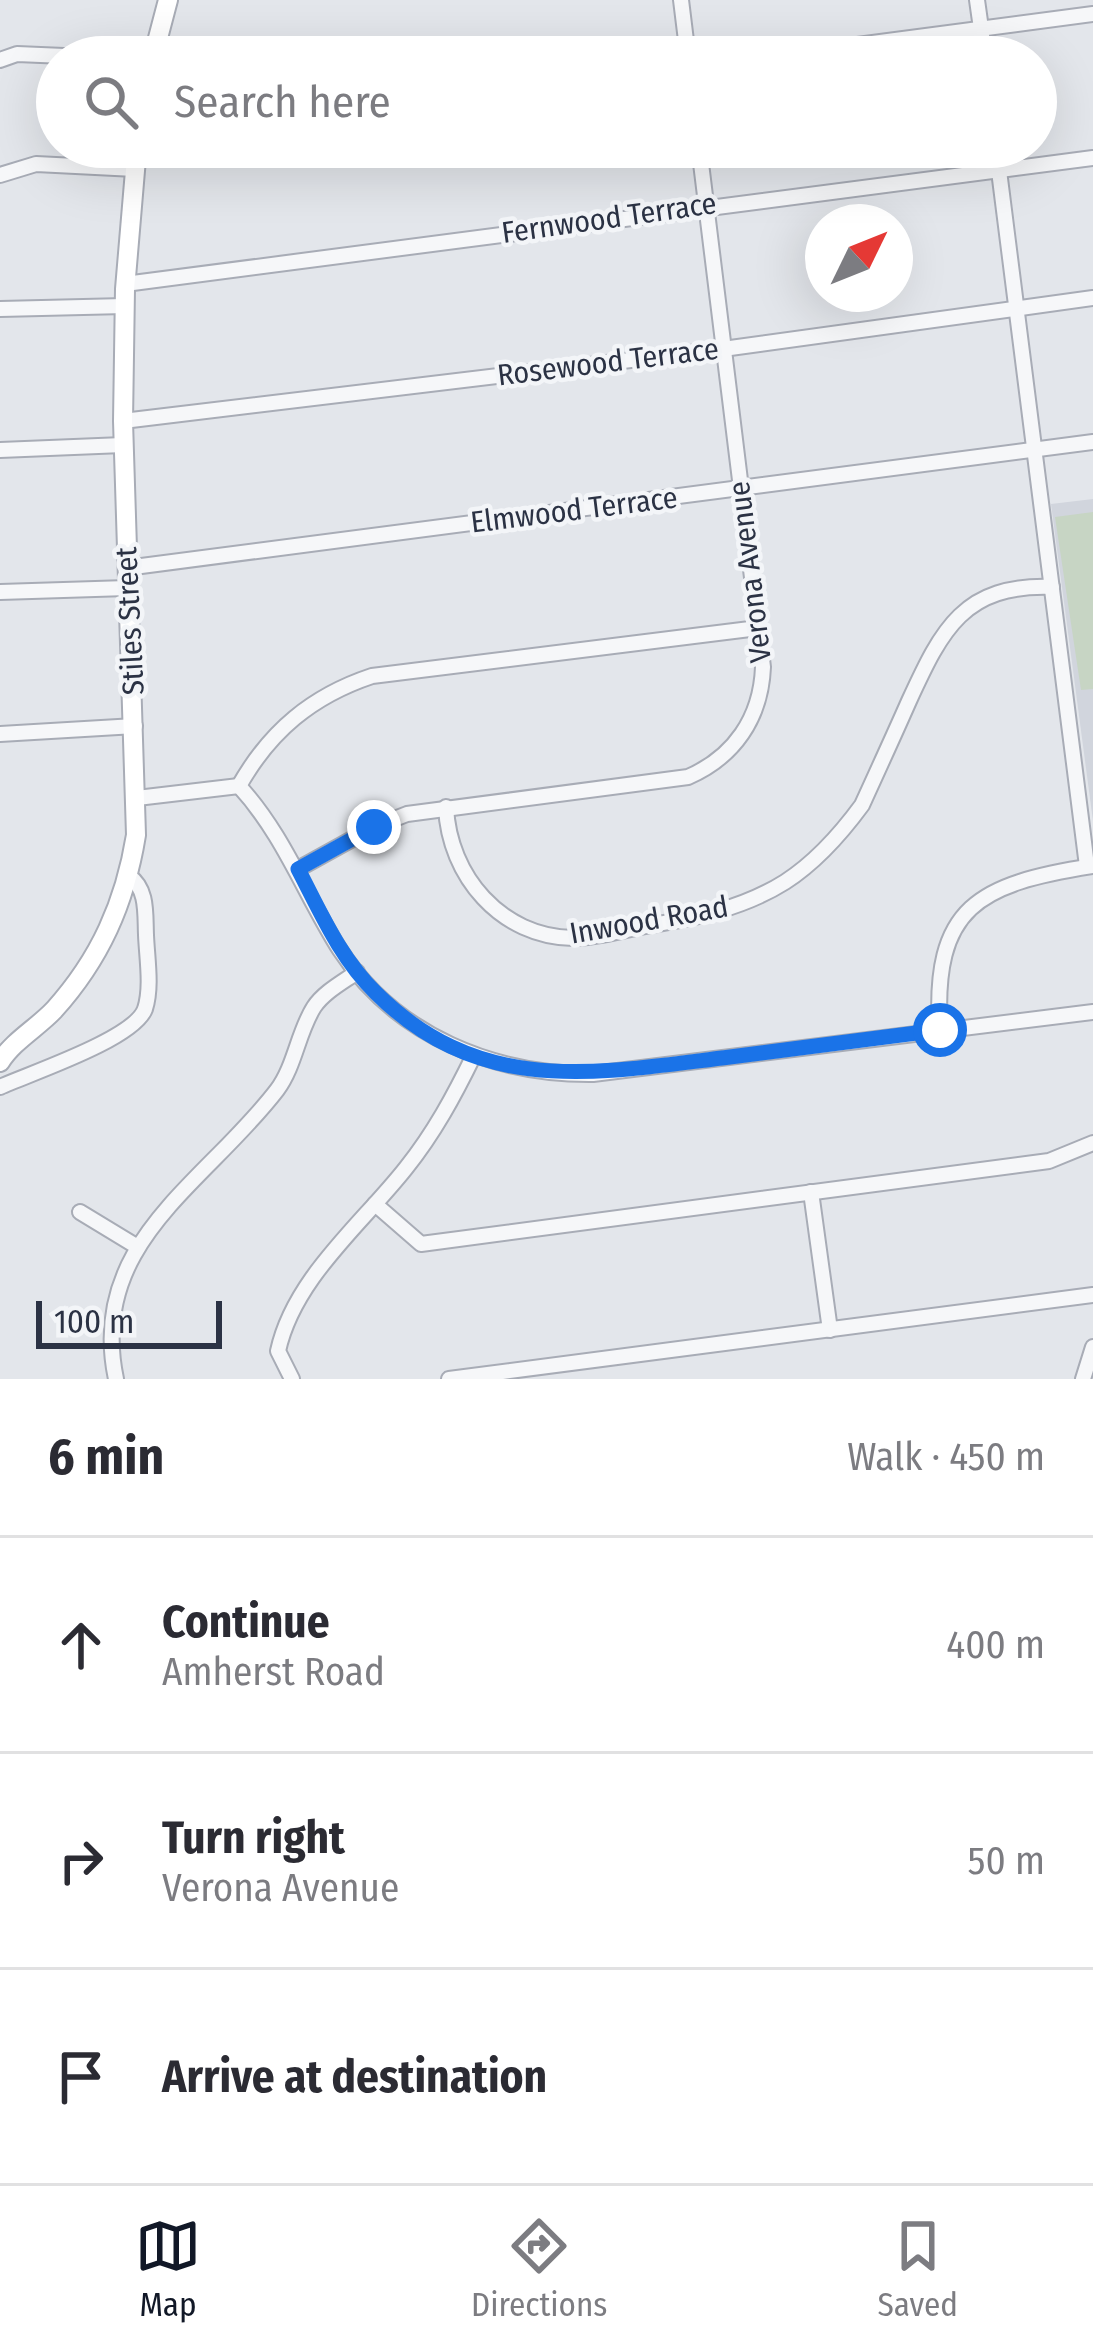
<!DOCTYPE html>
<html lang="en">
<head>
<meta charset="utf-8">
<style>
  :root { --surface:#fff; --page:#f2f2f3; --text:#2b2b33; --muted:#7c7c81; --line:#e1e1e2; --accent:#111827 }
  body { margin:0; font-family:"Fira Sans Condensed",sans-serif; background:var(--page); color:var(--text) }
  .compass { position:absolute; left:805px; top:204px; width:108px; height:108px; border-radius:50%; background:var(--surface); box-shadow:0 12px 48px #0002; rotate:47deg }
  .scale { position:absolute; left:36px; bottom:30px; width:186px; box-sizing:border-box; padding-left:12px; border:6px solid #2b3244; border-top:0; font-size:33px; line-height:42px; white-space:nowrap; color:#2b3244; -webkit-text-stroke:9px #f3f5f8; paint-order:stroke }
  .stop { position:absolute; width:36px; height:36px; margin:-27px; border:9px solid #1a73e8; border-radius:50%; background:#fff }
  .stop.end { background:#1a73e8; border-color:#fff; box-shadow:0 3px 12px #0008 }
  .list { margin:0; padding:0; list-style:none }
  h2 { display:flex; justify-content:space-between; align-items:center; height:156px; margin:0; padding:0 48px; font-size:51px }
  h2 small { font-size:39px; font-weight:400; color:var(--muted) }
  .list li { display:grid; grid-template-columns:78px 1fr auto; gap:36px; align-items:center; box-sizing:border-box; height:216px; padding:0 48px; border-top:3px solid var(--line) }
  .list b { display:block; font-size:45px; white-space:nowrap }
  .list p { margin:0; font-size:39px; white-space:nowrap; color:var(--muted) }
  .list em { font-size:39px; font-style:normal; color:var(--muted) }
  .icon { flex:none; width:66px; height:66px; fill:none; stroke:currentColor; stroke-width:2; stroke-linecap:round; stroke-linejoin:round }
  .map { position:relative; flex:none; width:1093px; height:1379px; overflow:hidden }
  .search { position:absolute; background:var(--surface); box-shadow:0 12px 48px #0002; left:36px; right:36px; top:36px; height:132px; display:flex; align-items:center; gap:30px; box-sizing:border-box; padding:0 42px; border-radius:66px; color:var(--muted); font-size:45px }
  .sheet { height:804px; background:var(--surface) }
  nav { display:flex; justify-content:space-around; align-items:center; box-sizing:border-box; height:168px; border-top:3px solid var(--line); background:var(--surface); font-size:33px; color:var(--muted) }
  nav a { display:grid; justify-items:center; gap:6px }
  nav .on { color:var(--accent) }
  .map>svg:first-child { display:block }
  .built { fill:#d1d5dd }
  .green { fill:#c7d5c4 }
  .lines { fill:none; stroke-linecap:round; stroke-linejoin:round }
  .street-casing { stroke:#a8acb6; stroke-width:18 }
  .secondary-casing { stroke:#a8acb6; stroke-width:22 }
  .street { stroke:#f6f7f9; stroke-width:14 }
  .secondary { stroke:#fff; stroke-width:18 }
  .route { stroke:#1a73e8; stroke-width:15 }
  .labels { text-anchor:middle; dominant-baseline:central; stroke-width:9; stroke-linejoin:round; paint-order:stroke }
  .street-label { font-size:30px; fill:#2b3244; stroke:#f3f5f8 }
</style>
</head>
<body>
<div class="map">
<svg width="1093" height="1379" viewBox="0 0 1093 1379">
  <rect width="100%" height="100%" fill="#e3e6eb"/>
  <polygon class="built" points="1093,499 1093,821 1051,504"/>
  <polygon class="green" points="1093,512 1093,689 1081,690 1055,517"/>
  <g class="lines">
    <defs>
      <g id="street">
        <polyline points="681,0 688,57"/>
        <polyline points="977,0 985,57"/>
        <polyline points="766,57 1093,14"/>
        <polyline points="0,60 17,54 88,57"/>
        <polyline points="996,147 1087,866"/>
        <polyline points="0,175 36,164 135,169"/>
        <polyline points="125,284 1093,158"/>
        <polyline points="0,309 125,306"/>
        <polyline points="123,421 723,349 1093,298"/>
        <polyline points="0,450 123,445"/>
        <polyline points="126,568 1093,442"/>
        <polyline points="0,592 127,588"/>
        <polyline points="0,734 135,726"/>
        <path d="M239,786C284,835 305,895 340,950C396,1036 494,1075 593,1074L1093,1012"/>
        <path d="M239,786C270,731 312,696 372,676L758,628"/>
        <polyline points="137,798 239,786"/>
        <path d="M446,807C449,876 501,937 573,938C597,938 623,930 646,926C695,918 742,909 785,882C816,862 840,835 862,805C878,770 894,735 909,701C942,629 964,584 1052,587"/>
        <path d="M298,869L374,827L407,814L688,777C734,757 761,718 763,667L699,147"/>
        <path d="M940,1031C932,906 979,884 1093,866"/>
        <path d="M0,1087C31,1073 134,1039 145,1009C152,987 147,959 146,935C145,914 148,889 129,876"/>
        <polyline points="811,1192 830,1330"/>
        <polyline points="375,1204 421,1244 1049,1161 1093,1143"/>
        <polyline points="80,1212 136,1246"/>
        <path d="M116,1379C87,1243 205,1184 277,1090C295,1066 298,1032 314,1007C324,992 343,982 357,972"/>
        <path d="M292,1379L278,1351C294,1278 362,1224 406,1168C434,1133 454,1096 474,1055"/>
        <polyline points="449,1379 1093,1295"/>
        <polyline points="1083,1379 1093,1347"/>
      </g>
      <g id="secondary">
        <polyline points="153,57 168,0"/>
        <path d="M0,1062C13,1041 37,1028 54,1010C100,959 125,903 136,835L123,421L125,289L137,147"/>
      </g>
    </defs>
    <use href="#street" class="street-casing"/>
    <use href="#secondary" class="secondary-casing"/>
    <use href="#street" class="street"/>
    <use href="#secondary" class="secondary"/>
  </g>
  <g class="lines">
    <path class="route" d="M374,827L298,869C321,913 340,958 376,993C482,1098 598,1073 730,1057C800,1048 870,1039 940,1030"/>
  </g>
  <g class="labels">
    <g class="street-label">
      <text transform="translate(609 218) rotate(-8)">Fernwood Terrace</text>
      <text transform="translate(608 362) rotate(-7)">Rosewood Terrace</text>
      <text transform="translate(574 510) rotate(-7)">Elmwood Terrace</text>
      <text transform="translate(750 572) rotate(-97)">Verona Avenue</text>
      <text transform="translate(130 621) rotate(-93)">Stiles Street</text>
      <text transform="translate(649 920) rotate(-10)">Inwood Road</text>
    </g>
  </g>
</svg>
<svg class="compass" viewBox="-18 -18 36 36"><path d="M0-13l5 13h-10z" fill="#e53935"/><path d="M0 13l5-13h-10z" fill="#7c7c81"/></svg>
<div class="scale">100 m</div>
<div class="stop" style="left:940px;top:1030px"></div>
<div class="stop end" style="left:374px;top:827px"></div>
<div class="search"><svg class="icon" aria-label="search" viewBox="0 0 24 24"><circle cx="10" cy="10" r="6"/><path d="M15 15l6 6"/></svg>Search here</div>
</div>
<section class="sheet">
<h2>6 min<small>Walk · 450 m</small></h2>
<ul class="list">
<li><svg class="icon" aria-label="ahead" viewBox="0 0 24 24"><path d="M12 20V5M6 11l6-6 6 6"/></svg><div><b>Continue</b><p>Amherst Road</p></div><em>400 m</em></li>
<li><svg class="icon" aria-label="right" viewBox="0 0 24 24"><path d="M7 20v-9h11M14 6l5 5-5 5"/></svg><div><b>Turn right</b><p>Verona Avenue</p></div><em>50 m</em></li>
<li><svg class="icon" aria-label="arrive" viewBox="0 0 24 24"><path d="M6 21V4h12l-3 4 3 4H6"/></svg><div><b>Arrive at destination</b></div></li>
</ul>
</section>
<nav>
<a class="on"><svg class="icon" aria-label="map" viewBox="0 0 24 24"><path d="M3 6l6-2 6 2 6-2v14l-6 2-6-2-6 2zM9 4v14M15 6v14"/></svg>Map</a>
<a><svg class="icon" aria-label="directions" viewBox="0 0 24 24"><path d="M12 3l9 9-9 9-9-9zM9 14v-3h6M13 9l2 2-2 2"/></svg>Directions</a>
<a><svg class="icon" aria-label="saved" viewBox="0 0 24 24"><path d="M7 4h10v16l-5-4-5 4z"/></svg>Saved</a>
</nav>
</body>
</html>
